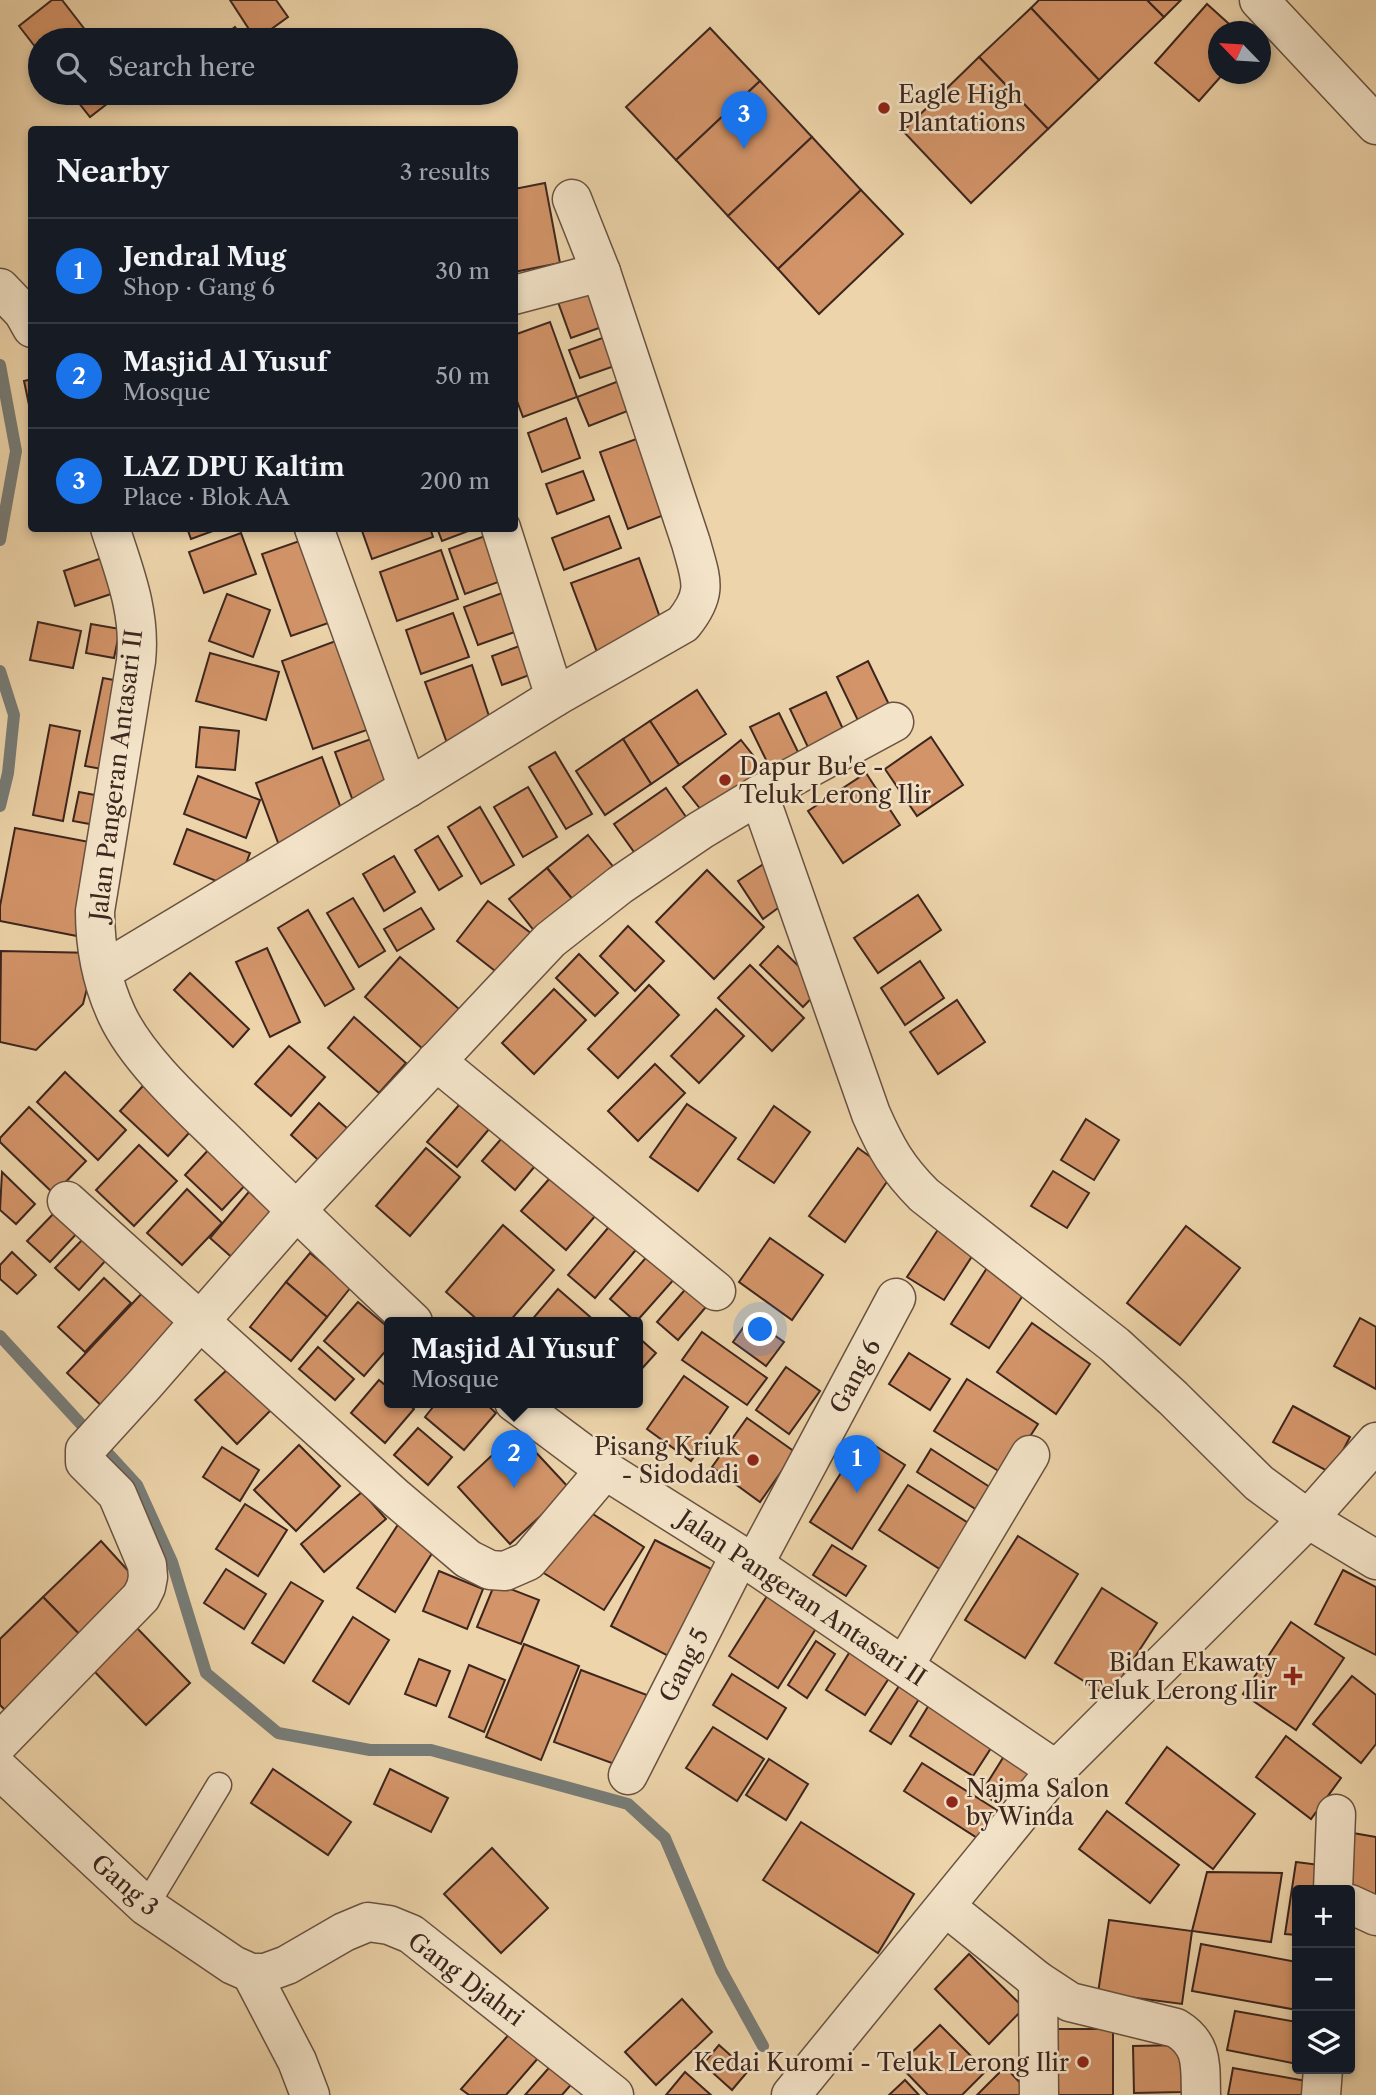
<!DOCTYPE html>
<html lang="en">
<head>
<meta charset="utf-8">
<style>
  :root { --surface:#171b24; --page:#20242c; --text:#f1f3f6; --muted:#9ea1a6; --line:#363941; --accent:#1a73e8 }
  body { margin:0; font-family:"Libre Caslon Text",serif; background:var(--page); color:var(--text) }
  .controls { position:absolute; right:21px; bottom:21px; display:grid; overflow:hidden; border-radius:7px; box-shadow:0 4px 10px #0003 }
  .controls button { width:63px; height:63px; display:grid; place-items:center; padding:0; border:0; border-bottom:2px solid var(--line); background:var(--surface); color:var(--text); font:35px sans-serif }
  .compass { position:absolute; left:1208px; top:21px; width:63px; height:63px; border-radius:50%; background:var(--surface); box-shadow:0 4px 10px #0003; rotate:295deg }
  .you { position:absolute; left:761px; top:1330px; width:24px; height:24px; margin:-18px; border:5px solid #fff; border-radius:50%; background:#1a73e8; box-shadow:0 0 0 10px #1a73e833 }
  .badge { display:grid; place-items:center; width:46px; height:46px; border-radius:50%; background:var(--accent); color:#fff; font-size:23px; font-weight:700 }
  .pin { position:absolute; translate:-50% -58px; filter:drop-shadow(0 2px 4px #0008) }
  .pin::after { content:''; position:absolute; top:37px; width:24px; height:21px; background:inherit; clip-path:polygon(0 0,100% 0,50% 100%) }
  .popup { position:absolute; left:384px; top:1317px; width:259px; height:91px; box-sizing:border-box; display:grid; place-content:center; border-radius:7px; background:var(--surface); filter:drop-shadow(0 2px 5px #0005); font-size:23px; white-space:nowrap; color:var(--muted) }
  .popup b { font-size:26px; color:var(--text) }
  .popup::after { content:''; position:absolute; left:50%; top:100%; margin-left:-14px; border:14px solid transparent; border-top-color:var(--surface) }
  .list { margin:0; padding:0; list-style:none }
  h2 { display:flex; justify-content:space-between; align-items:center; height:91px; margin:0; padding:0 28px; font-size:30px }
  h2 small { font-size:23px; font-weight:400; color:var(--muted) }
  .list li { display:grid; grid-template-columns:46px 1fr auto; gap:21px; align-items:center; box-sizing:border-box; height:105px; padding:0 28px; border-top:2px solid var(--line) }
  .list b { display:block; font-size:26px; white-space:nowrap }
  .list p { margin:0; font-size:23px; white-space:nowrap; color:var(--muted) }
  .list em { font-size:23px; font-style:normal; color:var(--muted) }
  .icon { flex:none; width:38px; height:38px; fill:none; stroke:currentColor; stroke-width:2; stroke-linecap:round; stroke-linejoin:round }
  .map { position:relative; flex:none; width:1376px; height:2095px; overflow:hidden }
  .search { position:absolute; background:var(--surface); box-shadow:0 4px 10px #0003; left:28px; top:28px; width:490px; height:77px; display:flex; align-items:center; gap:18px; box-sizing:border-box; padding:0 24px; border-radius:38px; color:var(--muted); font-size:26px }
  .panel { position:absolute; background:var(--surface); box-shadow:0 4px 10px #0003; left:28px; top:126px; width:490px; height:406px; border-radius:7px }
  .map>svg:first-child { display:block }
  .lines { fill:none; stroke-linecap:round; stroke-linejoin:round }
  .stream { stroke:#777c77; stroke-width:12 }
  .building { fill:#d39469; stroke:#3d261e; stroke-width:2 }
  .lane-casing { stroke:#695241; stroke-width:27 }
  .street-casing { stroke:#695241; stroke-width:41 }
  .lane { stroke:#f3e3c8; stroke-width:24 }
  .street { stroke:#f3e3c8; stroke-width:38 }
  .poi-dot { fill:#8f2418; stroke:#f3e3c8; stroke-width:2.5 }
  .labels { text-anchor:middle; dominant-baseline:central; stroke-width:5; stroke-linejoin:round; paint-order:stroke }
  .poi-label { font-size:24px; fill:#3d261e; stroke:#f3e3c8; text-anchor:start }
  .street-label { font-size:24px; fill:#3d261e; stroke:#f3e3c8 }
</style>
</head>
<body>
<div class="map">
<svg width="1376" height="2095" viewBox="0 0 1376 2095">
  <rect width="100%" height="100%" fill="#edd4aa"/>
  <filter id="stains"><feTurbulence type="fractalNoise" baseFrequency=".00286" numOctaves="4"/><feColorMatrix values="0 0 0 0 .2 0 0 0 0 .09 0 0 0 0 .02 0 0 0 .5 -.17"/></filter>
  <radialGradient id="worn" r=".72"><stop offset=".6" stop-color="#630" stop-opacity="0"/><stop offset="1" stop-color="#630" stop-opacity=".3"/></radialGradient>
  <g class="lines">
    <g class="stream">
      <polyline points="0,365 16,451 0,540"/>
      <polyline points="0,671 14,715 8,773 0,806"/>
      <polyline points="0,1336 137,1485 172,1562 206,1673 278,1733 370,1750 431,1750 628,1804 665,1838 721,1970 763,2046"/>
    </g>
  </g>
  <g class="building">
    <polygon points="52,0 62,0 93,40 40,40 40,53 19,26"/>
    <polygon points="230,0 276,0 288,17 256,40"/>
    <polygon points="1039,0 1147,0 1164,17 1099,80 1031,8"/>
    <polygon points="1147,0 1181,0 1164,17"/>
    <polygon points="1207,4 1238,32 1218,32 1218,74 1223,74 1199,101 1155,63"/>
    <polygon points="1031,8 1099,80 1048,129 979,57"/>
    <polygon points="235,27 245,40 223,40 221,38"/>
    <polygon points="710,28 760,81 676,160 626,107"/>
    <polygon points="979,57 1048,129 971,203 903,131"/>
    <polygon points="760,81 812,137 728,216 676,160"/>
    <polygon points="71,93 121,93 90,117"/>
    <polygon points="812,137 861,190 778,269 728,216"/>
    <polygon points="545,183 560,263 514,272 514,189"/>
    <polygon points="861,190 903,234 819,314 778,269"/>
    <polygon points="603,285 613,323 571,338 558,302"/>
    <polygon points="550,322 577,397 523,417 514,393 514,335"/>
    <polygon points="619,332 629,361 580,378 569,350"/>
    <polygon points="632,376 643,405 589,426 577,397"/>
    <polygon points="32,379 32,419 24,381"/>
    <polygon points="566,418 580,458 542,472 528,433"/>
    <polygon points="653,433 677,510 628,529 600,452"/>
    <polygon points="583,471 594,500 557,514 546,484"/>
    <polygon points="609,516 621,548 564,570 552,538"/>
    <polygon points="187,528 221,528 191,539"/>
    <polygon points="361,528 430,528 433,537 372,559"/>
    <polygon points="437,528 476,528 442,541"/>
    <polygon points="496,532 512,577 465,594 449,549"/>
    <polygon points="241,533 256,574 204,593 189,552"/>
    <polygon points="311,537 340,619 291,636 262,554"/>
    <polygon points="441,550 458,599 397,621 380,572"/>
    <polygon points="105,557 117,592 75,606 64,571"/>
    <polygon points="639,558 664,629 600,660 571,583"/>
    <polygon points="513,589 526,628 478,645 464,607"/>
    <polygon points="227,594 270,610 253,657 209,641"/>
    <polygon points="453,613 469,657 421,674 406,630"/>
    <polygon points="38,622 81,631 73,668 30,660"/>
    <polygon points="91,624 120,629 114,658 86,653"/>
    <polygon points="349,636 381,725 313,749 282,661"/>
    <polygon points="525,644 535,673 502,685 492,656"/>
    <polygon points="210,653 279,672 266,720 196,701"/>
    <polygon points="868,661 896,719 865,735 837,677"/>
    <polygon points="472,665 494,731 451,754 425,682"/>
    <polygon points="103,678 130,683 113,771 85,766"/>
    <polygon points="697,690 726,734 679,765 650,721"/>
    <polygon points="826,692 848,740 813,758 790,709"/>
    <polygon points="779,713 800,756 771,770 750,727"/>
    <polygon points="650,721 679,765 651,784 623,739"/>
    <polygon points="50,725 80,731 63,821 33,815"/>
    <polygon points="200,727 239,731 235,770 196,767"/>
    <polygon points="382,735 399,784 353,801 335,752"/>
    <polygon points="931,737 963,785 917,816 885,769"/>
    <polygon points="623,739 651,784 605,815 576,771"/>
    <polygon points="741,740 767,773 709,820 683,787"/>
    <polygon points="555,752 592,814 566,829 529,767"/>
    <polygon points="322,757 346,822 280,848 256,783"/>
    <polygon points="866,773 900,825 843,863 808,811"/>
    <polygon points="198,776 260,800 246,838 184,814"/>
    <polygon points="528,787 557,837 523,857 494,807"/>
    <polygon points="666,788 695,830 644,866 614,824"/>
    <polygon points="79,792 111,798 106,827 73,821"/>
    <polygon points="480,807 514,865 481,884 448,827"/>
    <polygon points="15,828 100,844 82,937 0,921 0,906"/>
    <polygon points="187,829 250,853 236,889 174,864"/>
    <polygon points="588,835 623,879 582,911 547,868"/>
    <polygon points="438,836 462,876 439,890 415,850"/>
    <polygon points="394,856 415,892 384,911 363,874"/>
    <polygon points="771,859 793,897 763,919 738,881"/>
    <polygon points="547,868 582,911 543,942 509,899"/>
    <polygon points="707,870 764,927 714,979 656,922"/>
    <polygon points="918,895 941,930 878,973 854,938"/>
    <polygon points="353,898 385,951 359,967 327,913"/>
    <polygon points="488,901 543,942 504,978 457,941"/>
    <polygon points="421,908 434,929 397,951 384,929"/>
    <polygon points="308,910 354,989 325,1006 278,928"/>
    <polygon points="628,926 664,961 635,991 600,956"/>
    <polygon points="778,946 821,988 803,1007 760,965"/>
    <polygon points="267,948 300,1022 270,1037 236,962"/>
    <polygon points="1,951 96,953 83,1004 36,1050 0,1042"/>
    <polygon points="579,954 618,993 595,1016 556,978"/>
    <polygon points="400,957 459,1009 424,1050 365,997"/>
    <polygon points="920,961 944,998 905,1025 881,988"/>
    <polygon points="750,965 804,1018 772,1051 718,998"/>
    <polygon points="190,973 249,1029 233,1047 174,990"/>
    <polygon points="649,985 679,1015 618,1078 588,1049"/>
    <polygon points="554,989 586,1020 534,1074 502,1043"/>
    <polygon points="957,1000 985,1042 938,1074 910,1032"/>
    <polygon points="716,1009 744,1036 699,1083 671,1056"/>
    <polygon points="354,1017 406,1063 379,1093 328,1048"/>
    <polygon points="289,1046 325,1077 291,1116 255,1084"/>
    <polygon points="655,1064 685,1093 638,1141 608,1111"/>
    <polygon points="65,1072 126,1130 98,1160 37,1102"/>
    <polygon points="152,1076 200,1121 168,1156 120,1111"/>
    <polygon points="466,1097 495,1122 457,1167 427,1142"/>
    <polygon points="319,1103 356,1136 328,1169 291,1135"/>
    <polygon points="687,1104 736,1138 698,1191 650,1157"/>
    <polygon points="774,1106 810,1132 774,1183 738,1159"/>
    <polygon points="29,1107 86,1161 54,1194 0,1142 0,1138"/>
    <polygon points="1086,1119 1119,1140 1094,1180 1061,1160"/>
    <polygon points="508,1131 540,1160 515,1190 482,1161"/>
    <polygon points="139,1145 177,1181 134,1226 96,1190"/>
    <polygon points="212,1146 249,1181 222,1210 185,1175"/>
    <polygon points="426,1148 460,1177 410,1236 376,1206"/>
    <polygon points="858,1148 893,1173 845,1242 809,1216"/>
    <polygon points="557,1170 602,1208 566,1250 521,1211"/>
    <polygon points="1053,1171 1089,1193 1067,1228 1031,1206"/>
    <polygon points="2,1172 35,1204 16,1224 0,1210"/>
    <polygon points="253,1187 281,1213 236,1261 210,1238"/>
    <polygon points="187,1189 222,1223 182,1265 147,1233"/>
    <polygon points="59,1208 81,1229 50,1262 27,1241"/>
    <polygon points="619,1215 646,1238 595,1298 568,1275"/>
    <polygon points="503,1225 554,1270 509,1322 480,1322 446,1292"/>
    <polygon points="1186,1226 1240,1268 1180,1345 1127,1303"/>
    <polygon points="939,1228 976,1250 944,1300 907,1277"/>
    <polygon points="84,1238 107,1259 79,1290 55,1268"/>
    <polygon points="770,1238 823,1275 792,1320 739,1282"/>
    <polygon points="657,1245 684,1268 636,1322 610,1299"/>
    <polygon points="12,1252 36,1275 17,1294 0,1279 0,1265"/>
    <polygon points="310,1253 351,1287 327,1317 286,1282"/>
    <polygon points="987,1268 1025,1292 989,1348 951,1324"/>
    <polygon points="696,1277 716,1295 678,1340 657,1322"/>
    <polygon points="104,1278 131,1303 85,1352 58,1327"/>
    <polygon points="286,1282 327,1317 291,1361 250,1327"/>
    <polygon points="558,1289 596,1322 530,1322"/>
    <polygon points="145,1290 187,1329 109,1413 67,1373"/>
    <polygon points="358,1302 390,1329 390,1346 364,1376 324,1341"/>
    <polygon points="750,1318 784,1342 766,1366 733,1342"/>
    <polygon points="1360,1318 1376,1327 1376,1389 1334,1366"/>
    <polygon points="1032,1323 1090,1364 1056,1414 997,1372"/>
    <polygon points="702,1332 767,1378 747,1405 682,1360"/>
    <polygon points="638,1337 656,1353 638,1373"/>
    <polygon points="318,1347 354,1379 335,1400 299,1369"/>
    <polygon points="909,1353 950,1379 930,1410 889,1384"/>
    <polygon points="231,1366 272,1409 237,1444 195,1400"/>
    <polygon points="786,1367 820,1391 789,1434 756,1410"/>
    <polygon points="684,1376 728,1407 691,1461 647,1429"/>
    <polygon points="967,1379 1038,1424 1005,1475 934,1431"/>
    <polygon points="379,1380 390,1389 390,1402 406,1402 414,1409 385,1443 351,1413"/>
    <polygon points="437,1402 484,1402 496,1413 464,1450 425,1417"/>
    <polygon points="1293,1406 1350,1437 1331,1473 1273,1442"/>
    <polygon points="747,1418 795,1452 760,1502 712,1467"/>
    <polygon points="418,1428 452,1457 428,1485 394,1455"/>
    <polygon points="517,1432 570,1489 510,1544 458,1487"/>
    <polygon points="863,1438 905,1465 852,1549 810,1522"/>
    <polygon points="299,1445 340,1486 296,1531 254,1490"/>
    <polygon points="222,1447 259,1470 240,1501 203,1477"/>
    <polygon points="931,1449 999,1493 985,1515 917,1472"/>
    <polygon points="908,1485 978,1529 949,1575 879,1530"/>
    <polygon points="362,1492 386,1519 324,1572 301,1544"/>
    <polygon points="245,1504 287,1530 258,1576 216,1549"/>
    <polygon points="582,1507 644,1547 604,1610 542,1572"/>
    <polygon points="399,1523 436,1547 395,1612 357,1588"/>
    <polygon points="1018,1536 1078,1574 1025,1658 965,1620"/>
    <polygon points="655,1540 721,1574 676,1660 611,1626"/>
    <polygon points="101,1541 142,1586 87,1642 43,1597"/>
    <polygon points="832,1545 866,1566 846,1596 813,1575"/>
    <polygon points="226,1569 266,1594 244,1629 204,1603"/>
    <polygon points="1343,1570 1376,1587 1376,1655 1315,1624"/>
    <polygon points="439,1571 483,1589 467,1629 423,1611"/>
    <polygon points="291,1582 323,1601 284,1663 252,1643"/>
    <polygon points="495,1583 539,1600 521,1644 477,1627"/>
    <polygon points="1102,1588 1157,1623 1109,1697 1055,1663"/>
    <polygon points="767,1596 817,1627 778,1688 729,1656"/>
    <polygon points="43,1597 87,1642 11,1716 0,1705 0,1639"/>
    <polygon points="353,1617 389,1640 349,1704 313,1681"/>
    <polygon points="1291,1622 1344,1658 1296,1730 1243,1694"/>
    <polygon points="136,1627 190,1683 146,1725 92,1669"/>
    <polygon points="816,1641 835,1654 807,1698 788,1685"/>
    <polygon points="524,1644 579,1666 541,1760 486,1737"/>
    <polygon points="851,1650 891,1675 865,1715 826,1690"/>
    <polygon points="419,1659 450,1671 436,1706 405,1694"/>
    <polygon points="469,1665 505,1680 484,1732 449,1717"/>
    <polygon points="581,1670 647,1695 620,1766 554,1742"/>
    <polygon points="732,1674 786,1708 767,1739 713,1705"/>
    <polygon points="1352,1676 1376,1695 1376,1744 1361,1763 1313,1724"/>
    <polygon points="899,1686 919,1699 891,1744 870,1731"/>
    <polygon points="929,1705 993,1745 973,1776 910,1736"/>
    <polygon points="713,1727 764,1759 737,1801 686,1768"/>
    <polygon points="1286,1736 1341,1778 1311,1819 1256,1777"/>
    <polygon points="1167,1747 1255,1814 1213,1869 1126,1803"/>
    <polygon points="1006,1753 1038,1774 1013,1814 981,1793"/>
    <polygon points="769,1759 808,1784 786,1820 746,1795"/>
    <polygon points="922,1763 1000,1812 982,1841 904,1791"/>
    <polygon points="273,1769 351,1822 328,1855 251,1803"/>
    <polygon points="390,1769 448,1798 431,1832 374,1804"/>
    <polygon points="1107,1811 1179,1865 1150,1903 1079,1849"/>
    <polygon points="801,1822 914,1894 878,1953 763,1880"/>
    <polygon points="1353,1833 1376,1837 1376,1900 1350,1896"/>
    <polygon points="492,1848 548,1908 501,1953 444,1894"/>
    <polygon points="1296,1862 1328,1866 1325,1890 1297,1890 1297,1935 1285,1934"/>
    <polygon points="1207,1872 1282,1873 1271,1942 1192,1931"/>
    <polygon points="1109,1920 1192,1931 1182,2004 1098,1993"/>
    <polygon points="1201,1944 1297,1962 1297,2010 1192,1991"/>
    <polygon points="969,1954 1024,2008 989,2044 935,1989"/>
    <polygon points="682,1999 712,2032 656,2085 625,2052"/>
    <polygon points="1235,2011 1297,2022 1297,2064 1227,2050"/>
    <polygon points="940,2025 986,2071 962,2095 928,2095 899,2065"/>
    <polygon points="1054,2029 1113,2029 1113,2095 1052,2095"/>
    <polygon points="511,2032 539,2057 506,2095 469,2095 461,2089"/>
    <polygon points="719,2045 748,2071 732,2090 703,2064"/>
    <polygon points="1181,2045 1182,2092 1134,2093 1133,2046"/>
    <polygon points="555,2061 576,2079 562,2095 525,2095"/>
    <polygon points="1005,2067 1028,2091 1024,2095 977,2095"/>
    <polygon points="1233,2068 1312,2082 1310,2095 1228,2095"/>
    <polygon points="685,2072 711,2095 666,2095"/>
    <polygon points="905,2080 919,2095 889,2095"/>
  </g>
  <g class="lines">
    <defs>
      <polyline id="lane" points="146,1906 219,1785"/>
      <g id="street">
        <polyline points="1259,0 1376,125"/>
        <polyline points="0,288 23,312 32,328"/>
        <polyline points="514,295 601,272"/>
        <path d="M110,528C125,574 141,613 136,661L95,911C95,946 102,983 117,1015C137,1058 186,1103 220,1136C284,1199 348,1261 413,1322"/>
        <polyline points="314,528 408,788"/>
        <polyline points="501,528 555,697"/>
        <path d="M759,795L871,1114C886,1148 897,1168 924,1195L1115,1345L1173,1398L1259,1483L1308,1519L1376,1560"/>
        <path d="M103,971L408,788L555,697L683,624C709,592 701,580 691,543L601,272L572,199"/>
        <polyline points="436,1061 716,1291"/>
        <polyline points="67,1201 396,1498 468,1559 490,1570 505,1571 528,1561 605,1470"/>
        <polyline points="514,1402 605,1470 740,1555 1056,1770"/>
        <polyline points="754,1564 896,1298"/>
        <polyline points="904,1666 1030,1455"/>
        <polyline points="0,1742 98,1641 141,1597 146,1587 148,1577 147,1565 117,1494 85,1462 85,1450 145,1384 296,1211 550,940 620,885 701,830 759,795 894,722"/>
        <polyline points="0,1770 146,1906 233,1965 251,1973 265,1973 287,1965 344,1932 368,1922 389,1925 411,1934 614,2095"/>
        <polyline points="628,1775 740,1555"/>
        <polyline points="1333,1890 1336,1814"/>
        <polyline points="1350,1904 1376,1916"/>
        <path d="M946,1907L1038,1981L1070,2002L1176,2028C1204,2045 1200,2066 1201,2095"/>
        <polyline points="251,1973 297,2061 310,2095"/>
        <polyline points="1038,1981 1039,2095"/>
        <polyline points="791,2095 1056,1770 1308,1519 1376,1442"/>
        <polyline points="1321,2095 1323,2069"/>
      </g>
    </defs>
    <use href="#lane" class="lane-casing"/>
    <use href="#street" class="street-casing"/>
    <use href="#lane" class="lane"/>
    <use href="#street" class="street"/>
  </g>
  <g class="poi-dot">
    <circle cx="884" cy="108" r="7"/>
    <circle cx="725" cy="780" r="7"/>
    <circle cx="753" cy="1460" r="7"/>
    <path d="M1289.5 1665.5h7v7h7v7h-7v7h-7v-7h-7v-7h7z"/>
    <circle cx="952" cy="1802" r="7"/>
    <circle cx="1083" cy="2062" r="7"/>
  </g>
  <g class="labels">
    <g class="poi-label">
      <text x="898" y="94">Eagle High<tspan x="898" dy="28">Plantations</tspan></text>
      <text x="739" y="766">Dapur Bu'e -<tspan x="739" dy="28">Teluk Lerong Ilir</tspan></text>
      <text x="739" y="1446" text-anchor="end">Pisang Kriuk<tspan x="739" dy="28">- Sidodadi</tspan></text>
      <text x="1277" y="1662" text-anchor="end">Bidan Ekawaty<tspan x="1277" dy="28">Teluk Lerong Ilir</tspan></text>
      <text x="966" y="1788">Najma Salon<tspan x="966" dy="28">by Winda</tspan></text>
      <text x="1069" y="2062" text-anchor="end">Kedai Kuromi - Teluk Lerong Ilir</text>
    </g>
    <g class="street-label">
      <text transform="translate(116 775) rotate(-83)">Jalan Pangeran Antasari II</text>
      <text transform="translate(855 1376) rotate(-62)">Gang 6</text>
      <text transform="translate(802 1598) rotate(34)">Jalan Pangeran Antasari II</text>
      <text transform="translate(684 1665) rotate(-63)">Gang 5</text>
      <text transform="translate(125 1885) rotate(41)">Gang 3</text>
      <text transform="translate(466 1979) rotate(37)">Gang Djahri</text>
    </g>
  </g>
  <rect width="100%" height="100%" filter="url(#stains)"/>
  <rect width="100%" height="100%" fill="url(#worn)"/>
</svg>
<div class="controls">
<button>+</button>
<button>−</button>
<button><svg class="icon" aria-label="layers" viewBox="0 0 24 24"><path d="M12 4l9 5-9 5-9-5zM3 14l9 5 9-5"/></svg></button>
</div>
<svg class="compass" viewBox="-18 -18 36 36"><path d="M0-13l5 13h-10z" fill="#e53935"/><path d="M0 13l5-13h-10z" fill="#9ea1a6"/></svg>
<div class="you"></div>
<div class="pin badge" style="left:857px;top:1493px">1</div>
<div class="pin badge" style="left:514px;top:1488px">2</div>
<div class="popup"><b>Masjid Al Yusuf</b>Mosque</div>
<div class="pin badge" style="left:744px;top:149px">3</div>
<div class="search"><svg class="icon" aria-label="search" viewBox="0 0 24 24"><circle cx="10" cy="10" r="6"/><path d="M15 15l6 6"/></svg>Search here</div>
<section class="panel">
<h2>Nearby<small>3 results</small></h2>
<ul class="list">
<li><span class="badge">1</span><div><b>Jendral Mug</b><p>Shop · Gang 6</p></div><em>30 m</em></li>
<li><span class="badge">2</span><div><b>Masjid Al Yusuf</b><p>Mosque</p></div><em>50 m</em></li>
<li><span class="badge">3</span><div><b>LAZ DPU Kaltim</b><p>Place · Blok AA</p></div><em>200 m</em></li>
</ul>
</section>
</div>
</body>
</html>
